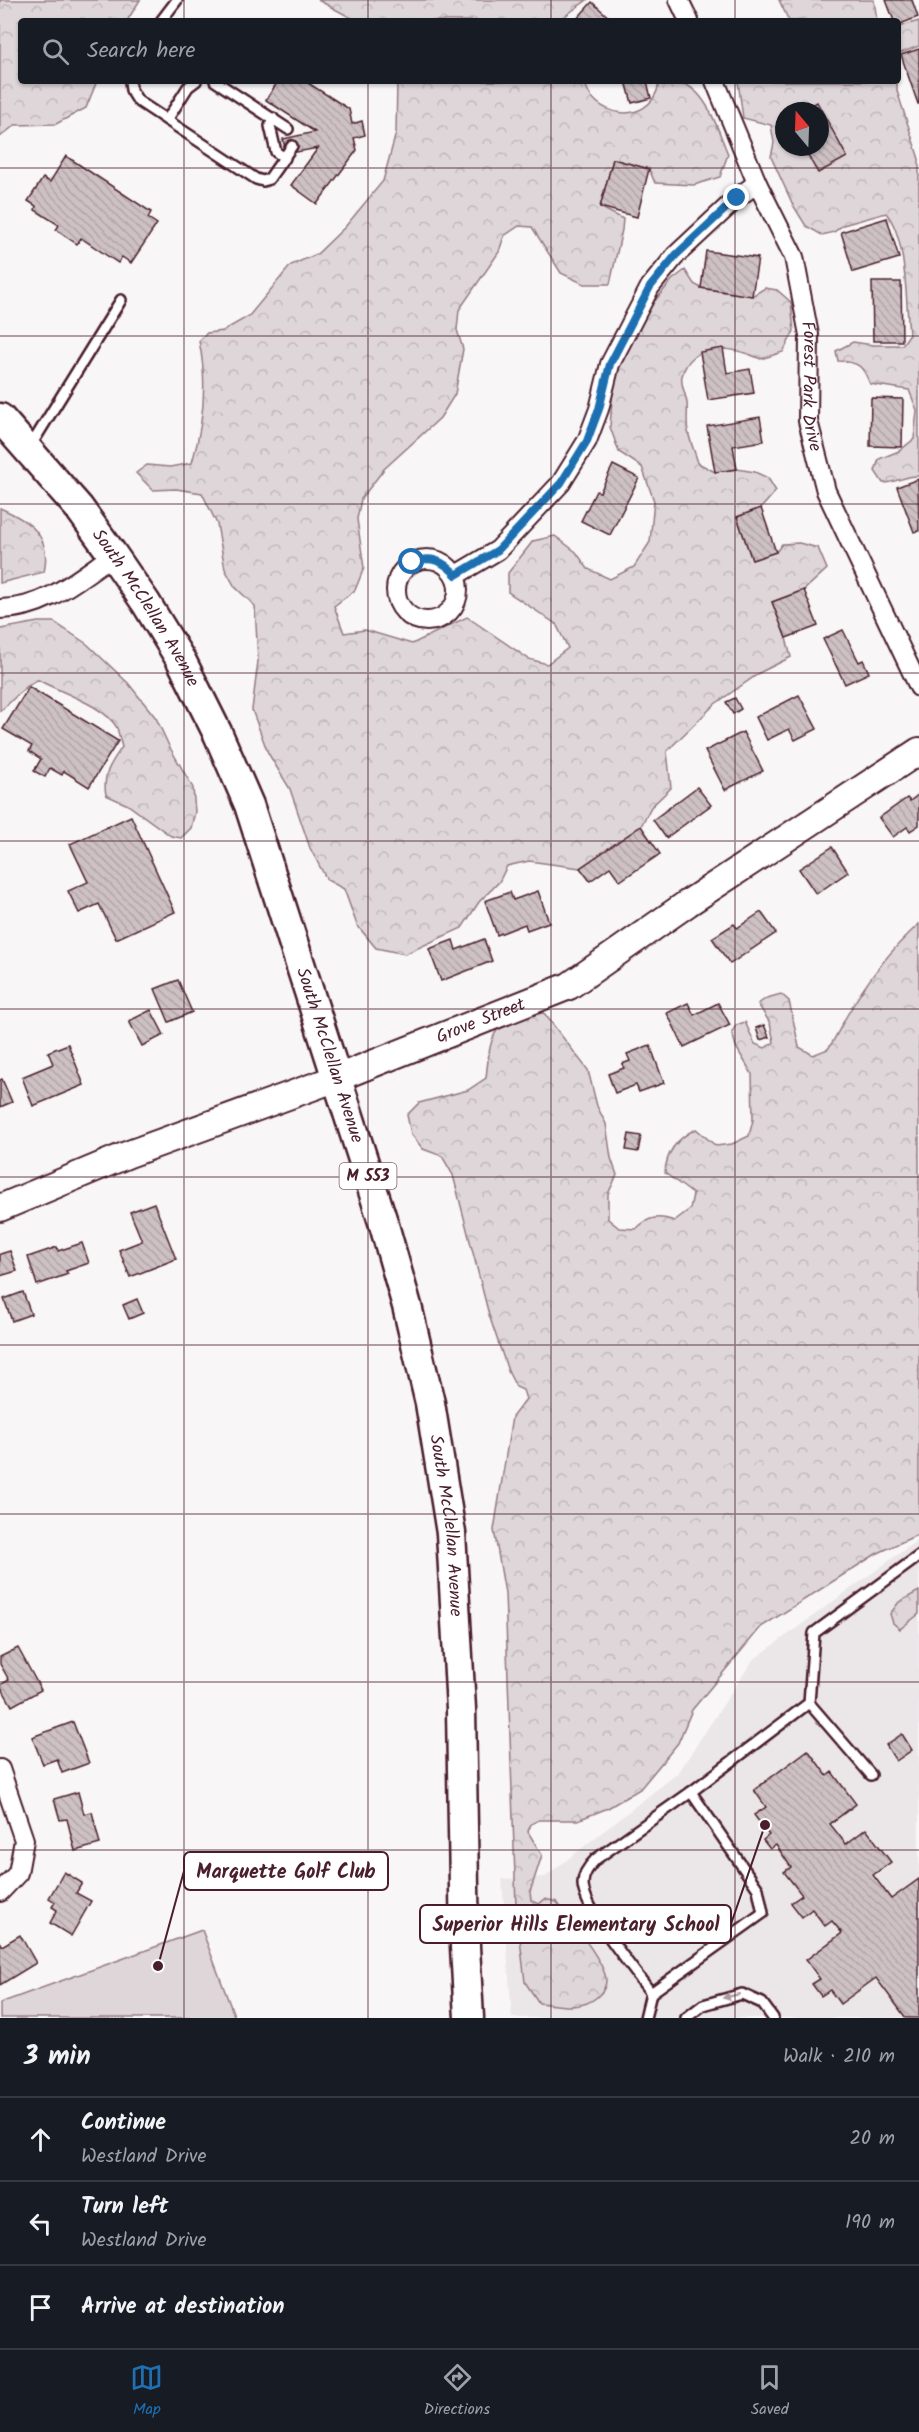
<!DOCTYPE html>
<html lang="en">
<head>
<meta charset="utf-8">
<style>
  :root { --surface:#171b24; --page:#20242c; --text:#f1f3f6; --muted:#9ea1a6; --line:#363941; --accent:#1f6fb2 }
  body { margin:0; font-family:Kalam,sans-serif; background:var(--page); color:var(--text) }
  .compass { position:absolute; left:775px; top:102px; width:54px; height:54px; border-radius:50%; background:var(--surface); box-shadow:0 2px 4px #0004; rotate:341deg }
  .stop { position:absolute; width:18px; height:18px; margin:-14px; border:4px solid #1f6fb2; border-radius:50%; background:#fff }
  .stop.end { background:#1f6fb2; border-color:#fff; box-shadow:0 2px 6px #0008 }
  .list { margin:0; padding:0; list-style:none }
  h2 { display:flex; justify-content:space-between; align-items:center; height:78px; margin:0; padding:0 24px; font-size:26px }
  h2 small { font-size:20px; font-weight:400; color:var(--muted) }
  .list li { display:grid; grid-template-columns:39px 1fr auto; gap:18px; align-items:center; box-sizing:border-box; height:84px; padding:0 24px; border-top:2px solid var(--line) }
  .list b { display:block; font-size:22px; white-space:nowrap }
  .list p { margin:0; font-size:20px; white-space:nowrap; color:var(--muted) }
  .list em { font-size:20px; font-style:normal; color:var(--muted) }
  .icon { flex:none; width:33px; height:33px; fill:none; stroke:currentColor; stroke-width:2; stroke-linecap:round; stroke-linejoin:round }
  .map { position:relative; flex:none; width:919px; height:2018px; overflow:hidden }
  .search { position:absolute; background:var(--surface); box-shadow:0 2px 4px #0004; left:18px; right:18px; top:18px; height:66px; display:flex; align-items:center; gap:15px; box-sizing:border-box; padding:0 21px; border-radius:6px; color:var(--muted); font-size:22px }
  .sheet { height:330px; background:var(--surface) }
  nav { display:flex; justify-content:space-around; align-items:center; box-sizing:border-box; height:84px; border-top:2px solid var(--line); background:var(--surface); font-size:16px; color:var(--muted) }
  nav a { display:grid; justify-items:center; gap:3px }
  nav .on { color:var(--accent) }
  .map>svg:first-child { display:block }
  .built { fill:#ebe6e8 }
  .grass { fill:#ded6d9; stroke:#947a82; stroke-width:1.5 }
  .forest { fill:url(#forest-crowns); stroke:#947a82; stroke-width:1.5; fill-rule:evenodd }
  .building { fill:url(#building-back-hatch); stroke:#4a1f2b; stroke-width:1.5 }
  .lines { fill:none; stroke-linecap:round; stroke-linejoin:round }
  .lane-casing { stroke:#4a1f2b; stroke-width:14 }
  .street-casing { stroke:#4a1f2b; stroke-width:22 }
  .secondary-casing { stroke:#4a1f2b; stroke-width:30 }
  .primary-casing { stroke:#4a1f2b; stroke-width:33 }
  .lane { stroke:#fff; stroke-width:9 }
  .street { stroke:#fff; stroke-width:18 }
  .secondary { stroke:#fff; stroke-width:26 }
  .primary { stroke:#fff; stroke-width:28 }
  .oneway { fill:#ae9aa0 }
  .route { stroke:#1f6fb2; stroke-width:8 }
  .grid { fill:none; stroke:#4a1f2b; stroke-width:1.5; stroke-opacity:0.55 }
  .labels { text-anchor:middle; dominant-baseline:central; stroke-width:4.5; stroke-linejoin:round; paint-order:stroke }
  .shield { fill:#fff; stroke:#80626b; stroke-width:1.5 }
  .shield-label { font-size:16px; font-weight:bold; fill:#4a1f2b }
  .street-label { font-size:18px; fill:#4a1f2b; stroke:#fff }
  .leader { fill:none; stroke:#4a1f2b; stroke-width:2 }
  .callout-dot { fill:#4a1f2b; stroke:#fff; stroke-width:2 }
  .callout { fill:#fff; stroke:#4a1f2b; stroke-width:2 }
  .callout-label { font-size:20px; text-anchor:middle; font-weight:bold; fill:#4a1f2b }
</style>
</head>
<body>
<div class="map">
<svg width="919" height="2018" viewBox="0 0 919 2018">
  <defs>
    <pattern id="forest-crowns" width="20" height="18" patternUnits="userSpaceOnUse" patternTransform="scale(1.5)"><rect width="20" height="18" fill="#ded6d9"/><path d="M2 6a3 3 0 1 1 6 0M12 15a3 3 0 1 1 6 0" fill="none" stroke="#c0b7ba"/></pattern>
    <pattern id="building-back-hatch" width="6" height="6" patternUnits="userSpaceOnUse" patternTransform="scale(1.5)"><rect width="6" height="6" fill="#cdc1c4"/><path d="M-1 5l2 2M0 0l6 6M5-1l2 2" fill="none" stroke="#b2a5a9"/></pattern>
  </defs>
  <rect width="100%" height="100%" fill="#f8f6f7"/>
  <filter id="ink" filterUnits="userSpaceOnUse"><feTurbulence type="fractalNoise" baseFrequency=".0167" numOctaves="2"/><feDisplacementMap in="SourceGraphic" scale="12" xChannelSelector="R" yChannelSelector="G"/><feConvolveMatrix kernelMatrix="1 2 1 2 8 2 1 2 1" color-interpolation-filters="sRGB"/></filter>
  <g filter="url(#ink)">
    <polygon class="built" points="919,1539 919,2018 512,2018 502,1879 545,1877 678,1773 753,1660"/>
    <polygon class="grass" points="202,1930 235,2018 0,2018 0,2003"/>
    <g class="forest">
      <polygon points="0,0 140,0 127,21 21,21 21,81 97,81 86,108 56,124 15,125 0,137"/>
      <polygon points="318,0 587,0 558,21 357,21"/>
      <polygon points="779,0 874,0 877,21 789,21"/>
      <polygon points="919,21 919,46 898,54 898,27"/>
      <path d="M397,81H585C589,115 649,130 659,84C702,70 715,124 728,154L720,177L694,185L655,183L649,169L613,159L600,207L623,219L622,230L610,284H584L561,273L532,227L519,226L504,236L499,252L459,310L457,330L463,349L455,394L440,418L384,469L361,499L357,519L364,568L355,590L334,606L344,633L365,630L412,644L467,617L529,659L547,664L568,648L556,624L508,592V573L533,541L555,536L576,552L588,569L610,579L634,567L650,542L654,501L642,467L619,452L610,427L613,386L624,347L654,302L672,280L685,270L694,284L701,288L752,296L765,288L777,290L791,302L794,331L783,352L761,359C735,347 692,339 682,376C680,384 686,394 687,403C688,412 686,422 688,431C690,442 695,452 698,463L715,472L737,469L755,472L768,478L776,491L761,508L737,517L752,560L776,552L782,544L799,543L818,548L827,569L804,590L772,602L786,638L791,657L761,672L715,704L667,751L671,788L651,807L641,826L580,868L529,861L507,866L499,882L479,902L462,928L405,954L376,948L357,925L344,889L327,880L310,848L290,789L268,753L252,710L258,661L255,606L235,587L225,569L217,524L202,493L176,489L153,490L136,473L147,465L170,467L192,463C204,422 208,383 199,341L207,333L223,331L249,316L291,265L317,254L345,227L383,181L396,133Z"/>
      <path d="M738,81H897V91L919,159V476C905,475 897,483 883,483L875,471L879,459L899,451L914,439L917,410L909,390L870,384C863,366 859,362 838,361L836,351L853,342L873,345H902L909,335C906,302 907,237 886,213L843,225L834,232L822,235L806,226L793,205L771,157L774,143L771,125L743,118ZM784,111H820V147H784Z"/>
      <path d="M0,508C30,521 52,536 44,572L0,583Z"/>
      <path d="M38,622H54L87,644L128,683L156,718L169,746L193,788L195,812L191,828L181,838L171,836L128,805L106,795C102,775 111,763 122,747C120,741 119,734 117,728C106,706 60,692 38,680C23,686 13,701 0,711V629Z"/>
      <path d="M919,924V1534L876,1554L761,1627L692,1710L678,1743L640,1789L608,1808L578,1820H539L531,1824L528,1832L542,1855L530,1892L531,1900L539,1904L545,1899L557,1902C568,1918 607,1964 606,1981C606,1988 602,1992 597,1997C581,2011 559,2005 539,2003L525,1982L516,1905L505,1593L494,1530L512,1417L526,1399L523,1390L516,1387L508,1371L489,1315L453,1175L442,1156L423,1149L411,1134L407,1115L419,1103L468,1090L486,1078C491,1030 492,1019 544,1013L588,1070L597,1106L606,1124L611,1158L617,1175L608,1194V1219L619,1228L636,1229C648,1217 658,1215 674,1221L690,1209L693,1194L665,1173C666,1152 677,1138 696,1129L716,1146L732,1144L749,1136L753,1120L752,1074L736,1047L732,1032L736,1025L745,1022L755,1044L765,1048L774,1042L770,1023L758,1004L767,998L781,994L789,1001L799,1047L813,1055L828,1049C835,1039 840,1028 846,1017C866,982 890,950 919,924Z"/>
      <polygon points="919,1591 919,1614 900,1629 893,1623 890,1614 899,1602"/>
    </g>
    <g class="building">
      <polygon points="886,0 912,0 918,17 898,25 898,21 894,21"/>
      <polygon points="592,2 613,21 575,21"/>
      <polygon points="919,49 919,104 918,104 901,55"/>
      <polygon points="278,81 305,81 349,109 352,124 362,121 365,135 354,138 357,150 317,204 291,185 318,148 286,154 283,139 315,132 266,100"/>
      <polygon points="626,81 647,81 651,98 632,103"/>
      <polygon points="817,102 847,157 818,173 803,147 820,147 820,111 801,111"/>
      <polygon points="66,156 151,212 148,218 157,224 131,263 122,257 118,263 81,238 77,244 56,230 59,225 35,210 36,206 28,201 43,178 50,182"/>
      <polygon points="613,159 649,169 637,217 600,207"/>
      <polygon points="887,218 899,258 853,272 841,232"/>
      <polygon points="706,251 758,258 752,296 701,288"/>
      <polygon points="872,282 901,282 902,341 873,341"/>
      <polygon points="723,348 727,373 750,369 754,393 708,400 700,352"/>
      <polygon points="871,398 903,399 902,447 870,446"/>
      <polygon points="760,417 764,441 733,446 737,469 715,472 707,426"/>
      <polygon points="613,465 639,478 610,535 581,521 596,491 600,492"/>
      <polygon points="918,479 919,531 914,532 897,487"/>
      <polygon points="761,508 776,552 752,560 737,517"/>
      <polygon points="804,590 818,626 786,638 772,602"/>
      <polygon points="843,630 859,662 863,660 869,673 845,684 823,639"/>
      <polygon points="29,687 118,741 89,787 64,771 62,775 50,768 45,777 34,771 41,759 29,751 32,746 3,729"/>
      <polygon points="799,695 817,729 795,740 789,729 767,740 756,717"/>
      <polygon points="735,698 741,709 733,714 726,702"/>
      <polygon points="743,732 763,771 725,790 705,751"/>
      <polygon points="697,787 711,805 666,838 653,820"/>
      <polygon points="919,794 919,825 910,831 907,827 893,837 879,818 907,798 910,801"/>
      <polygon points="131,816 175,912 116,939 99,904 79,913 68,891 88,882 70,844"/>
      <polygon points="641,826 660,854 620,881 610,867 590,881 580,868"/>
      <polygon points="832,847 848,872 816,894 799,869"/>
      <polygon points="538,891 549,922 527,930 525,924 497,935 485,901 510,892 513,900"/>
      <polygon points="761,912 776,933 730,964 712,938 734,924 737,928"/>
      <polygon points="484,939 492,961 441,981 429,949 453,940 456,950"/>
      <polygon points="178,980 192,1012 169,1022 155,989"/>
      <polygon points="688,1003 694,1015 718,1003 730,1025 684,1047 667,1013"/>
      <polygon points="151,1010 164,1035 142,1046 129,1021"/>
      <polygon points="764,1025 769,1037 760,1040 756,1028"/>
      <polygon points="68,1044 84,1085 33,1106 22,1077 53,1064 48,1052"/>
      <polygon points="650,1045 664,1083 639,1092 636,1085 615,1093 608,1074 624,1068 622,1064 630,1061 627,1054"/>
      <polygon points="2,1079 12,1102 0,1107 0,1080"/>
      <polygon points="629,1134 641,1136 638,1152 626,1150"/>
      <polygon points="154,1203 176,1259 130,1277 119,1250 142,1241 130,1212"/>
      <polygon points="82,1243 89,1263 66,1271 68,1274 37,1285 28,1257 57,1247 58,1251"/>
      <polygon points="10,1251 17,1271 0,1276 0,1254"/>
      <polygon points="23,1292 31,1314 12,1321 4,1299"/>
      <polygon points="137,1299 143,1313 129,1319 123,1305"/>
      <polygon points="18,1648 41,1690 12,1706 0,1685 9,1680 0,1664 0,1657"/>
      <polygon points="73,1722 89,1763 62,1773 57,1759 43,1764 32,1737"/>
      <polygon points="902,1734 912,1750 896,1761 886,1745"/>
      <polygon points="808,1750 827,1776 832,1772 856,1804 830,1824 846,1844 866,1829 891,1862 873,1875 891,1899 919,1879 919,2018 906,2018 876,1978 840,2004 830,1990 821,1996 812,1984 820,1979 806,1960 842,1933 832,1921 825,1926 812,1909 802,1917 791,1903 802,1895 784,1872 791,1867 776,1845 770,1849 763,1840 769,1835 754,1815 766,1807 754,1790"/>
      <polygon points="78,1792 84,1814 92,1812 100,1844 75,1851 67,1819 60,1820 54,1799"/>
      <polygon points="64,1872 82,1883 76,1893 91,1901 71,1936 50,1923 57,1910 52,1907 55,1902 49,1898"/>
      <polygon points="20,1935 36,1963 0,1985 0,1943 2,1946"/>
    </g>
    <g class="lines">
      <defs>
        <g id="lane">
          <polyline points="161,21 177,0"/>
          <polyline points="130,81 131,90 138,101 256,179 263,181 269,179 292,146"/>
          <polyline points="215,81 288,129"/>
          <polyline points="273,118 270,126 276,152 285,158"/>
          <polyline points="167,120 188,87 196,81"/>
          <polyline points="30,447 121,300"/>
          <polyline points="809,1703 814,1633 919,1556"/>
          <polyline points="691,1792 809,1703 871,1775"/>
          <path d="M645,2018L651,1993C635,1971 582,1908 583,1883C583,1874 590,1865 596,1859L691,1792L758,1889L763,1913L651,1993"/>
          <polyline points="686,2018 703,2005 742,1994 762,2003 773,2018"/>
        </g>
        <g id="street">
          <polyline points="679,0 689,21"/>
          <path id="s1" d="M715,81L757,183L794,257L809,335L808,421L826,491L919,687"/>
          <circle cx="427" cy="590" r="31"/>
          <polyline points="456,575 498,550 561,483 587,441 599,409 610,364 650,287 676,255 737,198 757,183"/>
          <path d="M0,609C45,609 78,579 113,555"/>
          <polyline points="0,1769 24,1840 18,1873 0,1892"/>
        </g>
        <g id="secondary">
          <path id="s2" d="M0,1208L129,1154L337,1078L569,986L688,903L919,751"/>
        </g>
        <g id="primary">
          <path id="s3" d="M0,418L79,508L113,555L146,603L182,662L218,734L249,805L384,1225L407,1306L430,1403L451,1533L461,1709L465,1947L469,2018"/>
        </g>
      </defs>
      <use href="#lane" class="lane-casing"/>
      <use href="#street" class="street-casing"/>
      <use href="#secondary" class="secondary-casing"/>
      <use href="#primary" class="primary-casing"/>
      <use href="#lane" class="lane"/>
      <use href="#street" class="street"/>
      <use href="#secondary" class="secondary"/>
      <use href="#primary" class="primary"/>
    </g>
    <defs><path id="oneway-solid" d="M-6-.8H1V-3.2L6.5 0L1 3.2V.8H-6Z" transform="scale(1.5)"/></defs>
    <use class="oneway" href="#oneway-solid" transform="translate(731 1996) rotate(167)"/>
  </g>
  <g class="lines" filter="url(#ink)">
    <path class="route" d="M412,562C431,556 443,560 456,575L498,550L561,483L587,441L599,409L610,364L650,287L676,255L737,198"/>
  </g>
  <path class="grid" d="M184,0V21M368,0V21M551,0V21M735,0V21M184,81V2018M368,81V2018M551,81V2018M735,81V2018M0,168H919M0,336H919M0,504H919M0,673H919M0,841H919M0,1009H919M0,1177H919M0,1345H919M0,1514H919M0,1682H919M0,1850H919"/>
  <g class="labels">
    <rect class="shield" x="339.5" y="1163" width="57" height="26" rx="4.5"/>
    <g class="shield-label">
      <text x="368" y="1176">M 553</text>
    </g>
    <g class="street-label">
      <text stroke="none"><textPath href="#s1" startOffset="324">Forest Park Drive</textPath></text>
      <text stroke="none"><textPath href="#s3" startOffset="240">South McClellan Avenue</textPath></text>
      <text stroke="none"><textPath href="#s2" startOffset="516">Grove Street</textPath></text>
      <text stroke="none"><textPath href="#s3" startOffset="726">South McClellan Avenue</textPath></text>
      <text stroke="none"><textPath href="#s3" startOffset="1212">South McClellan Avenue</textPath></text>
    </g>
  </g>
  <path class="leader" d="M158 1966L184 1871M765 1825L731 1924"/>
  <g class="callout-dot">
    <circle cx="158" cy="1966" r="6"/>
    <circle cx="765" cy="1825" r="6"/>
  </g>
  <g class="callout">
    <rect x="184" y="1852" width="204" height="38" rx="6"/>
    <rect x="420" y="1905" width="311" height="38" rx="6"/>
  </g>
  <g class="callout-label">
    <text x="286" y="1878">Marquette Golf Club</text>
    <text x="576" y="1931">Superior Hills Elementary School</text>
  </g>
</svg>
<svg class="compass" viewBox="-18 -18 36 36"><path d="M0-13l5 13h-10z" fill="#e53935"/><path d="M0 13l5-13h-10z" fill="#9ea1a6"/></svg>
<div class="stop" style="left:412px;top:562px"></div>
<div class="stop end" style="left:737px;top:198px"></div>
<div class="search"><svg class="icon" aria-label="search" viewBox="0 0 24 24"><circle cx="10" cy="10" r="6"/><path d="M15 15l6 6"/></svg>Search here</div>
</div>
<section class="sheet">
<h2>3 min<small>Walk · 210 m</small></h2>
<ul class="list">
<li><svg class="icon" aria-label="ahead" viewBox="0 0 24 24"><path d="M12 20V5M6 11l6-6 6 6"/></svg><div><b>Continue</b><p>Westland Drive</p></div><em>20 m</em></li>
<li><svg class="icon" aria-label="left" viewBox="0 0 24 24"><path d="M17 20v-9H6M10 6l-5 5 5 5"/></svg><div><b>Turn left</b><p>Westland Drive</p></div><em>190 m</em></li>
<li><svg class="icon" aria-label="arrive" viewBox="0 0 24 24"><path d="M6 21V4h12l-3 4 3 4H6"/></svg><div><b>Arrive at destination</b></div></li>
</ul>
</section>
<nav>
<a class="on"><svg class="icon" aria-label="map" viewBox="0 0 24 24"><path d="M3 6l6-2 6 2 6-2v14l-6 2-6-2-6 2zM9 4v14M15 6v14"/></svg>Map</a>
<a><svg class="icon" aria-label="directions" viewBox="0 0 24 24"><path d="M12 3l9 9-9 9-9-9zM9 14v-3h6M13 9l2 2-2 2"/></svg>Directions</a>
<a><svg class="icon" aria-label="saved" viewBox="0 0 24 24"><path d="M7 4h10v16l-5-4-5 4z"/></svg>Saved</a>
</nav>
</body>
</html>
